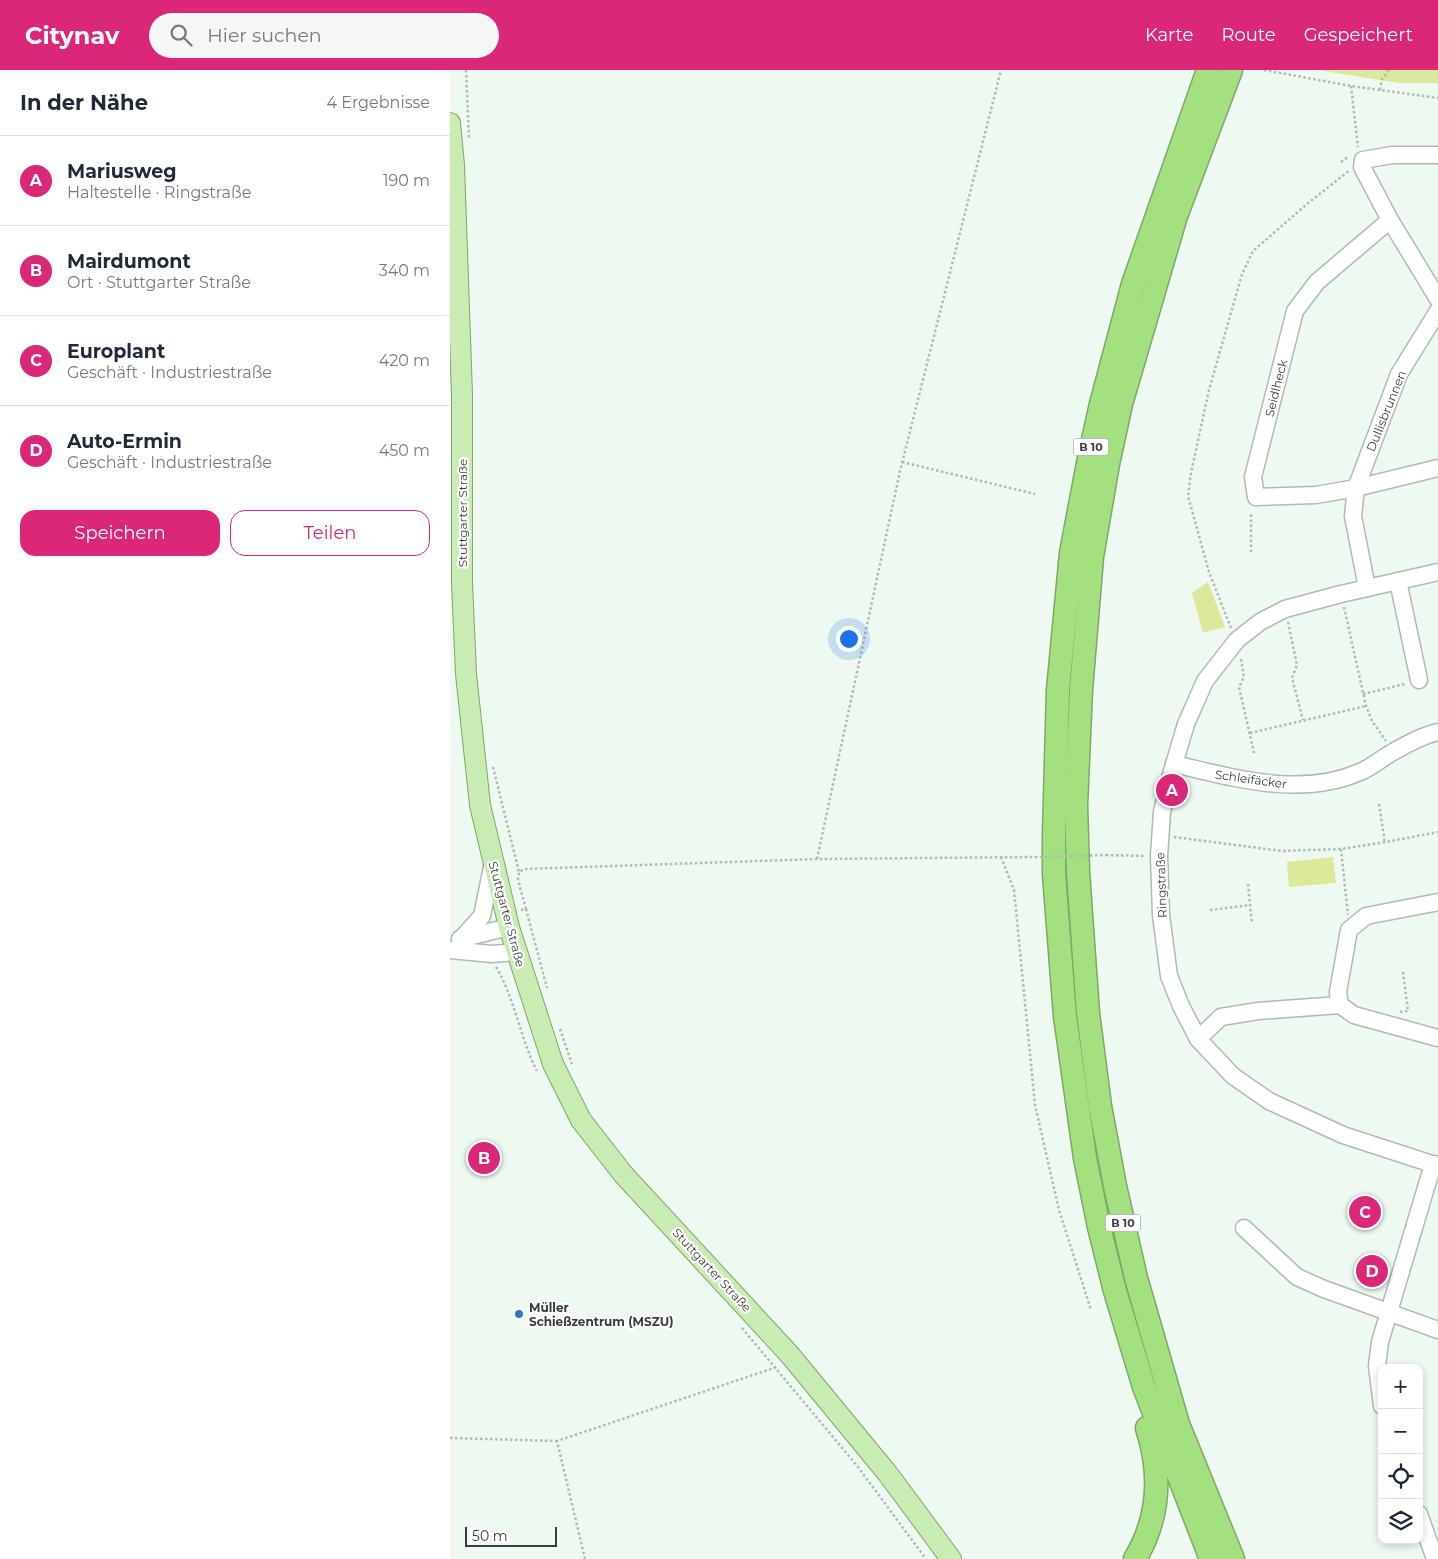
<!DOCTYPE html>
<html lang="de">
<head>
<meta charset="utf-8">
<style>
  :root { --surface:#fff; --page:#f6f6f7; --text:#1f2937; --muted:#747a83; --line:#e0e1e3; --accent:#db2777 }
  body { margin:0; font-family:Montserrat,sans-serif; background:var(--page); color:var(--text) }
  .controls { position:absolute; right:15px; bottom:15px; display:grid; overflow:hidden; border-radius:10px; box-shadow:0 2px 8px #0003 }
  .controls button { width:45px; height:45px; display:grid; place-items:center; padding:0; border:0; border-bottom:1px solid var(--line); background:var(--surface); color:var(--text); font:25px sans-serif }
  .scale { position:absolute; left:15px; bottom:12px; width:92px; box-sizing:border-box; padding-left:5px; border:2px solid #393d3a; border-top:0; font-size:14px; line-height:18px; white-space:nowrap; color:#393d3a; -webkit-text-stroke:4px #fff; paint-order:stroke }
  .you { position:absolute; left:398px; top:568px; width:18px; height:18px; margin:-12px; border:4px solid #fff; border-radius:50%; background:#1a73e8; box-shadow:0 0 0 8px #1a73e833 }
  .badge { display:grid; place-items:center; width:32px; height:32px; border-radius:50%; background:var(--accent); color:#fff; font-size:16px; font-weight:700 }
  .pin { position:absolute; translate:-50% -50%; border:2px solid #fff; box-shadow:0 1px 5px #0006 }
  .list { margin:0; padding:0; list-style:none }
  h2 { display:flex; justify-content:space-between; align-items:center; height:65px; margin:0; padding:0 20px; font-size:21px }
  h2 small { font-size:16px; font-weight:400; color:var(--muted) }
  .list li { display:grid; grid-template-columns:32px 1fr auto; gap:15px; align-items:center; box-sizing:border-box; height:90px; padding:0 20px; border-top:1px solid var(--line) }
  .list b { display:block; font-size:19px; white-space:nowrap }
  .list p { margin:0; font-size:16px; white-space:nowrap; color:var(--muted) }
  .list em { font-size:16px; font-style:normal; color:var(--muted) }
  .actions { display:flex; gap:10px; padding:15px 20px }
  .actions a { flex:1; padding:11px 0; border:1px solid var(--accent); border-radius:15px; text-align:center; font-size:18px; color:var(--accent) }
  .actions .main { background:var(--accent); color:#fff }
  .icon { flex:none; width:28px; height:28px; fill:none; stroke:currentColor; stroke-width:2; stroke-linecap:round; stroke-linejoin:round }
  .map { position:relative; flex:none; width:988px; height:1489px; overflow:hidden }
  header { display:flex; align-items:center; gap:30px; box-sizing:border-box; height:70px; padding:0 25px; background:var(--accent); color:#fff }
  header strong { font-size:24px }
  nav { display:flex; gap:28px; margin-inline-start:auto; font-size:18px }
  .search { width:350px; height:45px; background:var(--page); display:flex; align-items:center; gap:12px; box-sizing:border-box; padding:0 18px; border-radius:28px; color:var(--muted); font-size:19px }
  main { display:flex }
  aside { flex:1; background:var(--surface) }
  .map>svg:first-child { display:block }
  .green { fill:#dce89a }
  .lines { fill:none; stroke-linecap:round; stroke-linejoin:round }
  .minor-casing { stroke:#b0bab3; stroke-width:19 }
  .major-casing { stroke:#7fa768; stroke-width:22 }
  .highway-casing { stroke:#7fa768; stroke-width:25 }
  .path { stroke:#b1b9b3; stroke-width:2.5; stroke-dasharray:2.5 2.5; stroke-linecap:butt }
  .minor { stroke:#fff; stroke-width:16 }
  .major { stroke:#c8ecb3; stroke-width:20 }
  .highway { stroke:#a4e080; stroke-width:22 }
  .path-bridge { stroke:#b1b9b3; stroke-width:2.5; stroke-dasharray:2.5 2.5; stroke-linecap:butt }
  .poi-dot { fill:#287ac8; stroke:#fff; stroke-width:2 }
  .labels { text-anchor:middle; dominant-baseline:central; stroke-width:4.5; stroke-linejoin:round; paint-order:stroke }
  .shield { fill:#fff; stroke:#747775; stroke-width:1 }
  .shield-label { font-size:11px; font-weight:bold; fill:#393d3a }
  .street-label { font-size:12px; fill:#393d3a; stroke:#fff }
  .poi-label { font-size:12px; font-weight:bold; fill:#393d3a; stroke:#fff; text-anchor:start }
</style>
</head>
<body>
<header>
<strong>Citynav</strong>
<div class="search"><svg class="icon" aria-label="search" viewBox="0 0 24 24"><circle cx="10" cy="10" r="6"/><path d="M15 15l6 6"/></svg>Hier suchen</div>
<nav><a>Karte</a><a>Route</a><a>Gespeichert</a></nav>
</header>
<main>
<aside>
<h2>In der Nähe<small>4 Ergebnisse</small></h2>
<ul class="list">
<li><span class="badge">A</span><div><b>Mariusweg</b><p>Haltestelle · Ringstraße</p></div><em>190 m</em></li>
<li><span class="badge">B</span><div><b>Mairdumont</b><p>Ort · Stuttgarter Straße</p></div><em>340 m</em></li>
<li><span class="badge">C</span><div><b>Europlant</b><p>Geschäft · Industriestraße</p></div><em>420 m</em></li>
<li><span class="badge">D</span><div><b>Auto-Ermin</b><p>Geschäft · Industriestraße</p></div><em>450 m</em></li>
</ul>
<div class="actions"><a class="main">Speichern</a><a>Teilen</a></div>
</aside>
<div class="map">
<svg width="988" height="1489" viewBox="0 0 988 1489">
  <rect width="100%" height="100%" fill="#eef9f1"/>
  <g class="green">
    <polygon points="867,0 988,0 988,13 949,13"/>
    <polygon points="758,512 775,557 753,563 742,523"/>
    <polygon points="883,787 886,813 839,817 837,792"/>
  </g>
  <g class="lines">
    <defs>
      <g id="minor">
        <polyline points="988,85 942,85 913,90 912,97 940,150 867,212 845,241 803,407 806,427 866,425 906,418 988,398"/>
        <polyline points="940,150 988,229"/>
        <polyline points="988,502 891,524 835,539 810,552 787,570 755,611 736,654 720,708 712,742 709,786 711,845 719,906 731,936 748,969 783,1006 819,1031 893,1065 988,1096"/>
        <polyline points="948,511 969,610"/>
        <polyline points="917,518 903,446 906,418 949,304 988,241"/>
        <path d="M724,694C785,708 850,728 910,702C922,697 932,688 943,682C955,675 974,665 988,662"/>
        <polyline points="988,832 916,846 899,860 888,922 890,935 904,945 988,968"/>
        <polyline points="12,868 32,846 43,792"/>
        <polyline points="10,869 59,857"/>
        <polyline points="0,880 42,884 66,882"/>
        <polyline points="748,969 771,947 808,941 890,935"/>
        <polyline points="794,1158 847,1207 874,1219 988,1260"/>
        <polyline points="932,1336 927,1296 930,1272 983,1094"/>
        <polyline points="969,1444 985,1489"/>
      </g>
      <polyline id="major" points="0,53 4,95 12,325 12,513 16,604 30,735 59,857 103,994 131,1050 173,1104 340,1285 438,1404 501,1489"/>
      <g id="highway">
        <polyline points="758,0 683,214 651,334 639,388 621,483 608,620 604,764 604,804 615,946 635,1088 649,1157 665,1221 694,1317 761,1489"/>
        <polyline points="781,0 726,146 671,334 658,394 642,487 631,620 626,735 628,802 638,943 650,1036 665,1116 686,1208 728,1354 783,1489"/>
        <path d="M685,1489C710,1447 712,1404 697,1358"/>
      </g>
    </defs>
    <use href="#minor" class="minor-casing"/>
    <use href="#major" class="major-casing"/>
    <use href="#highway" class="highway-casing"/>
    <g class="path">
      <polyline points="16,0 19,68"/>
      <polyline points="814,0 901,16 988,28"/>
      <polyline points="901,16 908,77"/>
      <polyline points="930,20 932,9 939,0"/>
      <polyline points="891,92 899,86"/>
      <polyline points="452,392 585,424"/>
      <polyline points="801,482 801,444"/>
      <polyline points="894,537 916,636 922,651 936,671"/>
      <polyline points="838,552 847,595 842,608 853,650"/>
      <polyline points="781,558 759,502 738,426 741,403 759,320 792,204 803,181 857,134 900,100"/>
      <polyline points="791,589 794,607 789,617 804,683"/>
      <polyline points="913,624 955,614"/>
      <polyline points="800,663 916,636"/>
      <polyline points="43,697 69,802"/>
      <polyline points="929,734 935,773"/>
      <polyline points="724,767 832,781 891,779 936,772 988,762"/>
      <polyline points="891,779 898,845"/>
      <polyline points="656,785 695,786"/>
      <polyline points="551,787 564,820 585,1035 609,1140 641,1240"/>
      <polyline points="367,789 450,401 551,0"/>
      <polyline points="798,814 802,854"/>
      <polyline points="76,839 97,918"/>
      <polyline points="71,840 76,839 68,810 69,802 74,799 367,789 585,787"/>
      <polyline points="760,840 800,835"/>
      <path d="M46,897C65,929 70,968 87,1001"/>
      <polyline points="950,942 958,941 953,902"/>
      <polyline points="110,959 122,994"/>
      <polyline points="292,1258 408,1397 476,1489"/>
      <polyline points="0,1368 107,1371"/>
      <polyline points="135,1489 107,1371 327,1297"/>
    </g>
    <use href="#minor" class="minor"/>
    <use href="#major" class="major"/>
    <use href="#highway" class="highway"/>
    <polyline class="path-bridge" points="585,787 656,785"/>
  </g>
  <circle class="poi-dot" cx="69" cy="1244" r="5"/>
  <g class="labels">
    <g class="shield">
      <rect x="623.5" y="368.5" width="35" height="17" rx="4"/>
      <rect x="655.5" y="1144.5" width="35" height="17" rx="4"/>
    </g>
    <g class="shield-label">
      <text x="641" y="377">B 10</text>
      <text x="673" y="1153">B 10</text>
    </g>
    <g class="street-label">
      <text transform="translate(826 318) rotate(-76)">Seidlheck</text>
      <text transform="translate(936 341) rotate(-68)">Dullisbrunnen</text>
      <text transform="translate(12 443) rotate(-90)">Stuttgarter Straße</text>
      <text transform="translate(801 709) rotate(8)">Schleifäcker</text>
      <text transform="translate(711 815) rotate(-92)">Ringstraße</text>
      <text transform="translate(57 844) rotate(75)">Stuttgarter Straße</text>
      <text transform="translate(262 1200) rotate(47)">Stuttgarter Straße</text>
    </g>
    <g class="poi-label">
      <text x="79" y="1237">Müller<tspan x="79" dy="14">Schießzentrum (MSZU)</tspan></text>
    </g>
  </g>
</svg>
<div class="controls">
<button>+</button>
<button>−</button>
<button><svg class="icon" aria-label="locate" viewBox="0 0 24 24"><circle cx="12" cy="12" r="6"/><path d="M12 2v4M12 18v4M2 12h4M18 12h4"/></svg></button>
<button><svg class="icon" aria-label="layers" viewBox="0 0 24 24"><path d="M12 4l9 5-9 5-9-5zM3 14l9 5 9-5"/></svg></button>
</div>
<div class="scale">50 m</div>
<div class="you"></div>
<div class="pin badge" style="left:722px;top:720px">A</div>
<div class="pin badge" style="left:34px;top:1088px">B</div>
<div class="pin badge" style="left:915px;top:1142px">C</div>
<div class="pin badge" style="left:922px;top:1201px">D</div>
</div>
</main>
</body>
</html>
